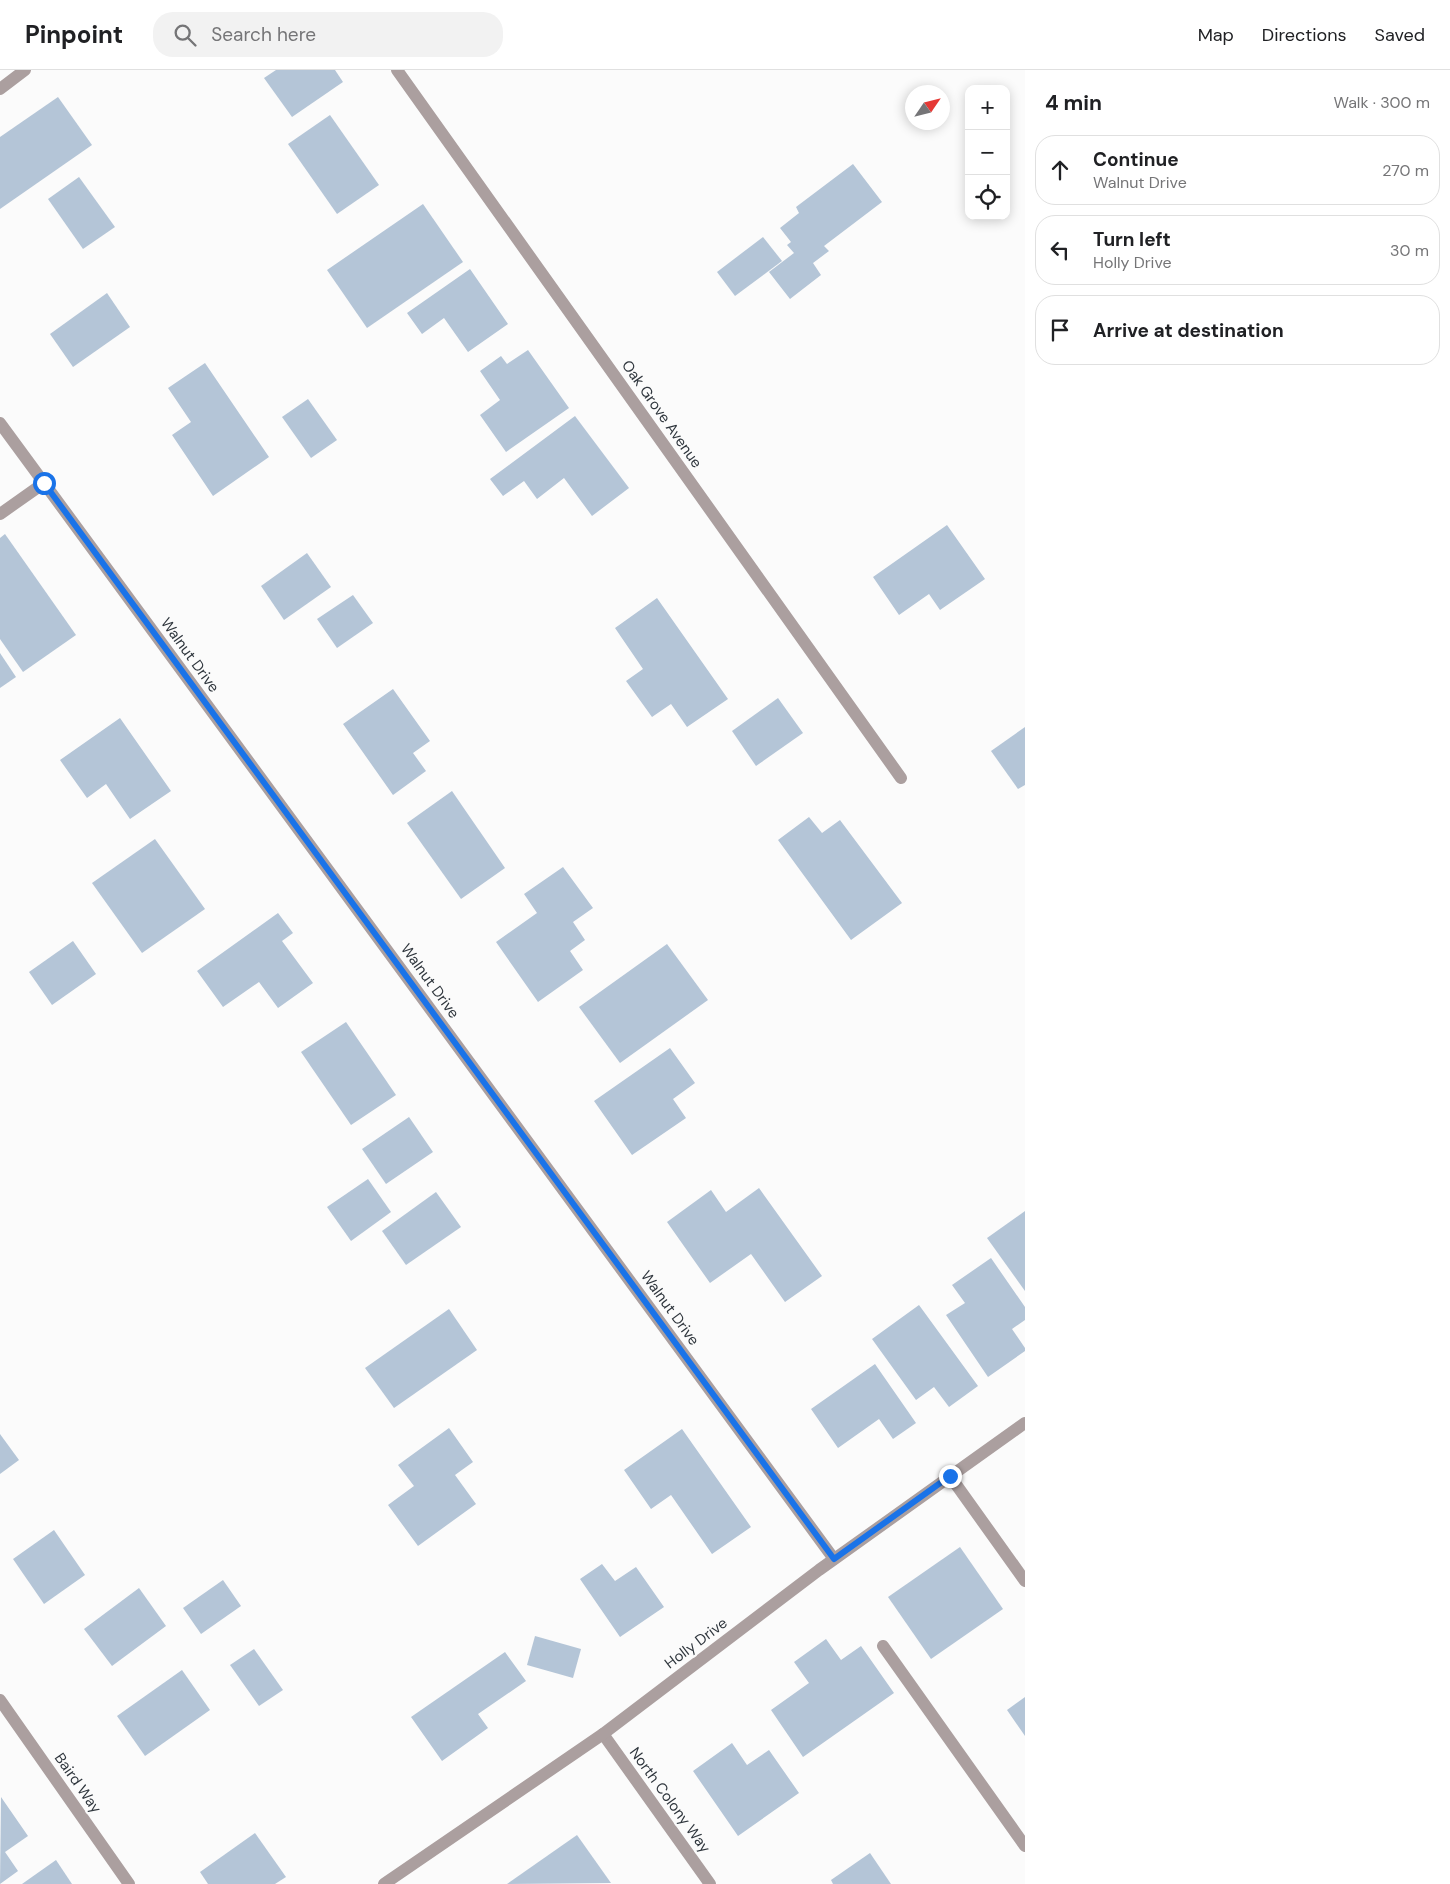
<!DOCTYPE html>
<html lang="en">
<head>
<meta charset="utf-8">
<style>
  :root { --surface:#fff; --page:#f2f2f2; --text:#202124; --muted:#757577; --line:#e0e0e0 }
  body { margin:0; font-family:"DM Sans",sans-serif; background:var(--page); color:var(--text) }
  .controls { position:absolute; right:15px; top:15px; display:grid; overflow:hidden; border-radius:10px; box-shadow:0 2px 12px #0003 }
  .controls button { width:45px; height:45px; display:grid; place-items:center; padding:0; border:0; border-bottom:1px solid var(--line); background:var(--surface); color:var(--text); font:25px sans-serif }
  .compass { position:absolute; left:905px; top:15px; width:45px; height:45px; border-radius:50%; background:var(--surface); box-shadow:0 2px 12px #0003; rotate:55deg }
  .stop { position:absolute; width:15px; height:15px; margin:-11px; border:4px solid #1a73e8; border-radius:50%; background:#fff }
  .stop.end { background:#1a73e8; border-color:#fff; box-shadow:0 1px 5px #0008 }
  .list { margin:0; padding:0; list-style:none }
  h2 { display:flex; justify-content:space-between; align-items:center; height:65px; margin:0; padding:0 20px; font-size:21px }
  h2 small { font-size:16px; font-weight:400; color:var(--muted) }
  .list li { display:grid; grid-template-columns:32px 1fr auto; gap:15px; align-items:center; box-sizing:border-box; height:70px; margin:0 10px 10px; padding:0 10px; border:1px solid var(--line); border-radius:20px }
  .list b { display:block; font-size:19px; white-space:nowrap }
  .list p { margin:0; font-size:16px; white-space:nowrap; color:var(--muted) }
  .list em { font-size:16px; font-style:normal; color:var(--muted) }
  .icon { flex:none; width:28px; height:28px; fill:none; stroke:currentColor; stroke-width:2; stroke-linecap:round; stroke-linejoin:round }
  .map { position:relative; flex:none; width:1025px; height:1814px; overflow:hidden }
  header { display:flex; align-items:center; gap:30px; box-sizing:border-box; height:70px; padding:0 25px; background:var(--surface); border-bottom:1px solid var(--line) }
  header strong { font-size:24px }
  nav { display:flex; gap:28px; margin-inline-start:auto; font-size:18px }
  .search { width:350px; height:45px; background:var(--page); display:flex; align-items:center; gap:12px; box-sizing:border-box; padding:0 18px; border-radius:20px; color:var(--muted); font-size:19px }
  main { display:flex }
  aside { flex:1; background:var(--surface) }
  .map>svg:first-child { display:block }
  .building { fill:#b4c5d7 }
  .lines { fill:none; stroke-linecap:round; stroke-linejoin:round }
  .service { stroke:#ab9f9f; stroke-width:12 }
  .minor { stroke:#ab9f9f; stroke-width:12 }
  .route { stroke:#1a73e8; stroke-width:6 }
  .labels { text-anchor:middle; dominant-baseline:central; stroke-width:4.5; stroke-linejoin:round; paint-order:stroke }
  .street-label { font-size:15px; fill:#2f363d; stroke:#fbfbfb }
</style>
</head>
<body>
<header>
<strong>Pinpoint</strong>
<div class="search"><svg class="icon" aria-label="search" viewBox="0 0 24 24"><circle cx="10" cy="10" r="6"/><path d="M15 15l6 6"/></svg>Search here</div>
<nav><a>Map</a><a>Directions</a><a>Saved</a></nav>
</header>
<main>
<div class="map">
<svg width="1025" height="1814" viewBox="0 0 1025 1814">
  <rect width="100%" height="100%" fill="#fbfbfb"/>
  <g class="building">
    <polygon points="276,0 335,0 343,12 292,47 264,8"/>
    <polygon points="58,27 92,75 0,139 0,67"/>
    <polygon points="330,45 379,115 337,144 288,74"/>
    <polygon points="853,94 882,132 824,176 829,181 813,193 821,205 790,229 769,202 794,183 787,175 791,172 780,158 799,143 796,137"/>
    <polygon points="79,107 115,157 83,179 48,129"/>
    <polygon points="423,134 463,192 367,258 327,200"/>
    <polygon points="763,167 782,191 735,226 717,202"/>
    <polygon points="470,199 508,254 468,282 444,248 422,264 407,243"/>
    <polygon points="107,223 130,257 73,297 50,264"/>
    <polygon points="528,280 569,338 506,382 480,345 500,330 480,301 501,286 507,294"/>
    <polygon points="205,293 269,387 213,426 172,365 191,352 168,318"/>
    <polygon points="308,329 337,370 311,388 282,347"/>
    <polygon points="575,346 629,418 592,446 564,408 537,429 524,411 503,426 490,409"/>
    <polygon points="947,455 985,509 940,540 929,524 899,545 873,507"/>
    <polygon points="5,464 76,565 23,602 0,569 0,468"/>
    <polygon points="307,483 331,517 284,550 261,516"/>
    <polygon points="353,525 373,553 337,578 317,549"/>
    <polygon points="657,528 728,629 687,657 671,634 652,647 626,611 643,599 615,558"/>
    <polygon points="0,583 16,607 0,618"/>
    <polygon points="393,619 430,671 413,683 426,701 393,725 343,654"/>
    <polygon points="778,628 803,663 756,696 732,661"/>
    <polygon points="120,648 171,721 130,749 106,714 87,728 60,690"/>
    <polygon points="1025,657 1025,715 1018,719 991,681"/>
    <polygon points="452,721 505,798 461,829 407,753"/>
    <polygon points="809,747 822,763 840,750 902,833 851,870 778,770"/>
    <polygon points="155,769 205,839 142,883 92,813"/>
    <polygon points="563,797 593,838 573,852 585,870 570,881 583,900 538,932 496,872 537,843 524,824"/>
    <polygon points="278,843 293,863 282,871 313,913 278,938 259,912 223,937 197,901"/>
    <polygon points="73,871 96,904 52,935 29,902"/>
    <polygon points="667,874 708,930 620,993 579,937"/>
    <polygon points="346,952 396,1025 351,1055 301,982"/>
    <polygon points="670,978 695,1013 673,1029 686,1048 632,1085 594,1031"/>
    <polygon points="409,1047 433,1082 386,1114 362,1079"/>
    <polygon points="368,1109 391,1142 351,1171 327,1137"/>
    <polygon points="759,1118 822,1206 785,1232 751,1184 710,1213 667,1152 711,1120 726,1142"/>
    <polygon points="436,1122 461,1157 406,1195 382,1161"/>
    <polygon points="1025,1141 1025,1221 987,1168"/>
    <polygon points="991,1188 1025,1237 1025,1250 1012,1259 1025,1278 1025,1281 988,1307 946,1245 965,1233 952,1215"/>
    <polygon points="919,1235 978,1316 949,1337 934,1317 916,1330 872,1269"/>
    <polygon points="449,1239 477,1280 394,1338 365,1298"/>
    <polygon points="875,1294 916,1353 893,1369 879,1349 838,1378 811,1339"/>
    <polygon points="449,1358 473,1392 455,1405 476,1434 418,1476 388,1435 414,1416 398,1395"/>
    <polygon points="682,1359 751,1457 712,1484 671,1425 651,1439 624,1400"/>
    <polygon points="0,1364 19,1390 0,1404"/>
    <polygon points="54,1460 85,1505 44,1534 13,1489"/>
    <polygon points="960,1477 1003,1539 931,1589 888,1527"/>
    <polygon points="602,1494 615,1511 636,1497 664,1537 620,1567 580,1509"/>
    <polygon points="223,1510 241,1536 201,1564 183,1538"/>
    <polygon points="139,1518 166,1556 112,1596 84,1559"/>
    <polygon points="535,1566 581,1579 573,1608 527,1595"/>
    <polygon points="826,1569 841,1590 861,1576 894,1623 803,1687 771,1640 809,1613 794,1592"/>
    <polygon points="254,1579 283,1620 259,1636 230,1595"/>
    <polygon points="505,1582 526,1611 478,1644 488,1658 442,1691 411,1647"/>
    <polygon points="182,1600 210,1640 145,1686 117,1646"/>
    <polygon points="1025,1627 1025,1666 1007,1640"/>
    <polygon points="732,1673 747,1695 769,1680 799,1723 738,1766 693,1701"/>
    <polygon points="1,1727 28,1766 5,1782 18,1801 0,1814"/>
    <polygon points="255,1763 286,1807 275,1814 208,1814 200,1802"/>
    <polygon points="577,1765 611,1813 507,1814"/>
    <polygon points="870,1783 891,1814 833,1814 831,1810"/>
    <polygon points="56,1790 72,1814 22,1814"/>
  </g>
  <g class="lines">
    <g class="service">
      <polyline points="0,19 25,0"/>
      <polyline points="950,1406 1025,1511"/>
      <polyline points="883,1576 1025,1776"/>
    </g>
    <g class="minor">
      <polyline points="397,0 901,708"/>
      <polyline points="0,353 834,1489"/>
      <polyline points="0,444 44,413"/>
      <polyline points="0,1630 129,1814"/>
      <polyline points="603,1664 710,1814"/>
      <polyline points="384,1814 603,1664 819,1500 1025,1353"/>
    </g>
  </g>
  <g class="lines">
    <polyline class="route" points="44,413 834,1489 950,1406"/>
  </g>
  <g class="labels">
    <g class="street-label">
      <text transform="translate(662 344) rotate(55)">Oak Grove Avenue</text>
      <text transform="translate(190 585) rotate(54)">Walnut Drive</text>
      <text transform="translate(430 911) rotate(54)">Walnut Drive</text>
      <text transform="translate(670 1238) rotate(54)">Walnut Drive</text>
      <text transform="translate(696 1573) rotate(-37)">Holly Drive</text>
      <text transform="translate(78 1713) rotate(55)">Baird Way</text>
      <text transform="translate(670 1730) rotate(54)">North Colony Way</text>
    </g>
  </g>
</svg>
<div class="controls">
<button>+</button>
<button>−</button>
<button><svg class="icon" aria-label="locate" viewBox="0 0 24 24"><circle cx="12" cy="12" r="6"/><path d="M12 2v4M12 18v4M2 12h4M18 12h4"/></svg></button>
</div>
<svg class="compass" viewBox="-18 -18 36 36"><path d="M0-13l5 13h-10z" fill="#e53935"/><path d="M0 13l5-13h-10z" fill="#757577"/></svg>
<div class="stop" style="left:44px;top:413px"></div>
<div class="stop end" style="left:950px;top:1406px"></div>
</div>
<aside>
<h2>4 min<small>Walk · 300 m</small></h2>
<ul class="list">
<li><svg class="icon" aria-label="ahead" viewBox="0 0 24 24"><path d="M12 20V5M6 11l6-6 6 6"/></svg><div><b>Continue</b><p>Walnut Drive</p></div><em>270 m</em></li>
<li><svg class="icon" aria-label="left" viewBox="0 0 24 24"><path d="M17 20v-9H6M10 6l-5 5 5 5"/></svg><div><b>Turn left</b><p>Holly Drive</p></div><em>30 m</em></li>
<li><svg class="icon" aria-label="arrive" viewBox="0 0 24 24"><path d="M6 21V4h12l-3 4 3 4H6"/></svg><div><b>Arrive at destination</b></div></li>
</ul>
</aside>
</main>
</body>
</html>
